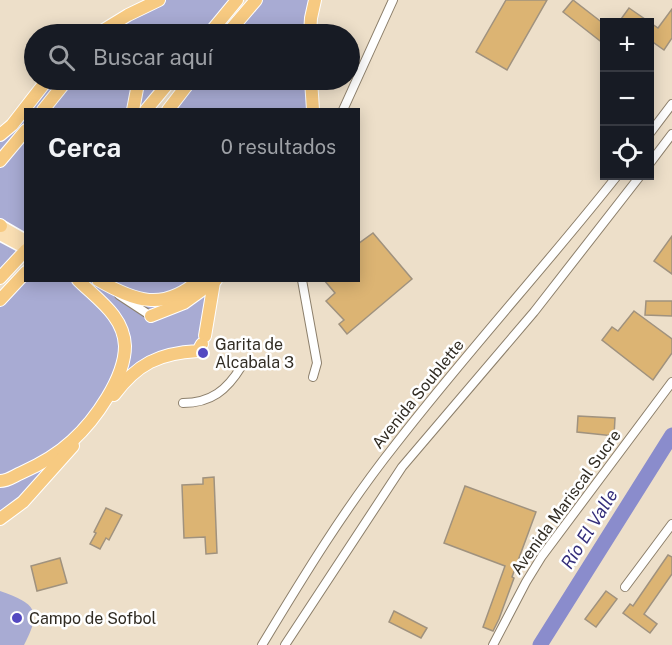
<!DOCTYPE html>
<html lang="es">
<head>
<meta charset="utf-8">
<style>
  :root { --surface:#171b24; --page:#20242c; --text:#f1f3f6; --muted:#9ea1a6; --line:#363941 }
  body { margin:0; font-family:"Public Sans",sans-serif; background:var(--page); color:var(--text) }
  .controls { position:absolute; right:18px; top:18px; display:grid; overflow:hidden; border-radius:0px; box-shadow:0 3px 15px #0003 }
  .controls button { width:54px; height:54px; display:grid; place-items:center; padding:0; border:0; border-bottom:2px solid var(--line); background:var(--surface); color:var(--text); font:30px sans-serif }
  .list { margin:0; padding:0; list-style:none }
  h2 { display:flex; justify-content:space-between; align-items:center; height:78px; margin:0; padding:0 24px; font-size:26px }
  h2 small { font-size:20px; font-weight:400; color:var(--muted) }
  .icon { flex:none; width:33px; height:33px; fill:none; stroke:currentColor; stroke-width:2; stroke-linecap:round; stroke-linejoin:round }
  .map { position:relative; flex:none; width:672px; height:645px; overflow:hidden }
  .search { position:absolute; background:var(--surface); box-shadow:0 3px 15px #0003; left:24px; top:24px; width:336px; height:66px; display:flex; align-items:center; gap:15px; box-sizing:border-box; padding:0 21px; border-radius:33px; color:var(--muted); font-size:22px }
  .panel { position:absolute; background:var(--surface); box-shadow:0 3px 15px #0003; left:24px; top:108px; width:336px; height:174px; border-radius:0px }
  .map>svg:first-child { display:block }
  .green { fill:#a8abd3 }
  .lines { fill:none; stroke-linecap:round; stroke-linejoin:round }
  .river { stroke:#8a8ccc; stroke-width:15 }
  .building { fill:#dcb473; stroke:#a0927e; stroke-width:1.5 }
  .minor-casing { stroke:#8c7f6b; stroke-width:10 }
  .major-casing { stroke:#fff; stroke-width:13 }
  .highway-casing { stroke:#fff; stroke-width:14 }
  .minor { stroke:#fff; stroke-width:8 }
  .major { stroke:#fadfb3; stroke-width:10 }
  .highway { stroke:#f7ca81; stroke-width:12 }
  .poi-dot { fill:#5449c1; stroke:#fff; stroke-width:2 }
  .labels { text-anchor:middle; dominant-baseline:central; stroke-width:5; stroke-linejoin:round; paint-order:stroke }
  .poi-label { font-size:16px; fill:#312c23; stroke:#fff; text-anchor:start }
  .street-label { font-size:16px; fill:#312c23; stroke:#fff }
  .water-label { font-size:18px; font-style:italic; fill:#352f7b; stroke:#fff }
</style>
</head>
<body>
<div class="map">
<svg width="672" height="645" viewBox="0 0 672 645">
  <rect width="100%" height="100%" fill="#eddfc9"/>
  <g class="green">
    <polygon points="159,0 237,0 209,34 97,34"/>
    <polygon points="256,0 315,0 310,34 227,34"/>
    <polygon points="47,80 171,80 146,109 26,110 25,250 0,278 0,135"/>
    <polygon points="191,80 311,80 313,109 168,110"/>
    <polygon points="26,280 216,281 202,344 135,371 0,519 0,300"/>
    <path d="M0,591C36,604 42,610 24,645H0Z"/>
  </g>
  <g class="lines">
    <polyline class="river" points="540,645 672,435"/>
  </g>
  <g class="building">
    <polygon points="506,0 547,0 507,70 476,52"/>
    <polygon points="573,0 604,24 604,44 563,12"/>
    <polygon points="629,8 658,28 672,9 672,38 664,50 650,40 650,22 625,22 621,19"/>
    <polygon points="373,233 412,279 347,334 339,324 344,320 326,301 335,293 324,280 358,280 358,244"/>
    <polygon points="672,236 672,274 654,261"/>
    <polygon points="646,301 672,301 672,316 645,315"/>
    <polygon points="634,311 672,339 672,353 653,380 602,340 612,327 618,331"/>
    <polygon points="578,416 615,418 614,436 577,432"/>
    <polygon points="214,477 217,553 206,554 205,537 184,538 182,485 203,484 203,478"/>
    <polygon points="465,486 536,512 512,577 514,578 499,619 493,631 483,627 505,566 444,543"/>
    <polygon points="106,508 122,515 109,540 106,538 100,549 90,544 96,533 94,532"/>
    <polygon points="668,555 672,557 672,574 644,614 657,624 650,633 623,613 630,604 633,606"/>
    <polygon points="60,558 67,583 37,591 31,566"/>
    <polygon points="606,591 617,599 596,627 585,619"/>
    <polygon points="394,611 427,628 421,638 389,622"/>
  </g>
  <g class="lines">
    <defs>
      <g id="minor">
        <polyline points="343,110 393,0"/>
        <polyline points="650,133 672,104"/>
        <polyline points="650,163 672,134"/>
        <polyline points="302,280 317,363 313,377"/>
        <polyline points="119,295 151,316"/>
        <path d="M183,403C211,403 227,390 241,367L228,362"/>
        <polyline points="625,587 672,524"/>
        <path d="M262,645C303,577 345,508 395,445C466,353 545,267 617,176"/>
        <polyline points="285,645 402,467 534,312 640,176"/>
        <polyline points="493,645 526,582 542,556 672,382"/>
      </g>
      <g id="major">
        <polyline points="0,225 26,240"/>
        <polyline points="0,235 26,249"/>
      </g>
      <g id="highway">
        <polyline points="97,34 128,15 159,0"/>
        <polyline points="209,34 237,0"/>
        <polyline points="227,34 256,0"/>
        <polyline points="310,34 311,18 315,0"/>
        <polyline points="133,80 137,89 133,110"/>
        <polyline points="311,80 313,110"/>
        <polyline points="43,110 67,80"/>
        <polyline points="146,110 171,80"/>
        <polyline points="168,110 191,80"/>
        <polyline points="0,135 12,125 47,80"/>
        <polyline points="0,161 26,130"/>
        <polyline points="0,225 1,226"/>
        <polyline points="0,278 26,250"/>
        <path d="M98,280C135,301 163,312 199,280"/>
        <polyline points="0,300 26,272"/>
        <polyline points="151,316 184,303 216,280"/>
        <polyline points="205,336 214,282"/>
        <path d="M114,395C137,364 159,353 198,351L202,344"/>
        <path d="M0,481C8,481 14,476 21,473C39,465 58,454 72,441C95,420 125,378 125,346C124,316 97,299 78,280"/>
        <polyline points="0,519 23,502 73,446"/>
      </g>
    </defs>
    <use href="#minor" class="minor-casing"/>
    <use href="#major" class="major-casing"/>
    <use href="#highway" class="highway-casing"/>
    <use href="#minor" class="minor"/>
    <use href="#major" class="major"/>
    <use href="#highway" class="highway"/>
  </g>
  <g class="poi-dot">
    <circle cx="203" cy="353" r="6"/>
    <circle cx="17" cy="618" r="6"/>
  </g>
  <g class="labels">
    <g class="poi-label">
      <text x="215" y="344">Garita de<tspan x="215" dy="18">Alcabala 3</tspan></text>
      <text x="29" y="618">Campo de Sofbol</text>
    </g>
    <g class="street-label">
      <text transform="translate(418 394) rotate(-51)">Avenida Soublette</text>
      <text transform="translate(566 502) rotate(-54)">Avenida Mariscal Sucre</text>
    </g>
    <g class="water-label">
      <text transform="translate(589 529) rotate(-58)">Río El Valle</text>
    </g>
  </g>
</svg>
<div class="controls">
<button>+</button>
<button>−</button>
<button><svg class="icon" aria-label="locate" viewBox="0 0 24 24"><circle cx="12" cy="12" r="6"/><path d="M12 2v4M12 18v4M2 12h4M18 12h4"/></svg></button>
</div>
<div class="search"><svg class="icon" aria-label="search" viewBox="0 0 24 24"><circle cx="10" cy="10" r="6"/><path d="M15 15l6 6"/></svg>Buscar aquí</div>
<section class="panel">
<h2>Cerca<small>0 resultados</small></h2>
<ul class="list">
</ul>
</section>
</div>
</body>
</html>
